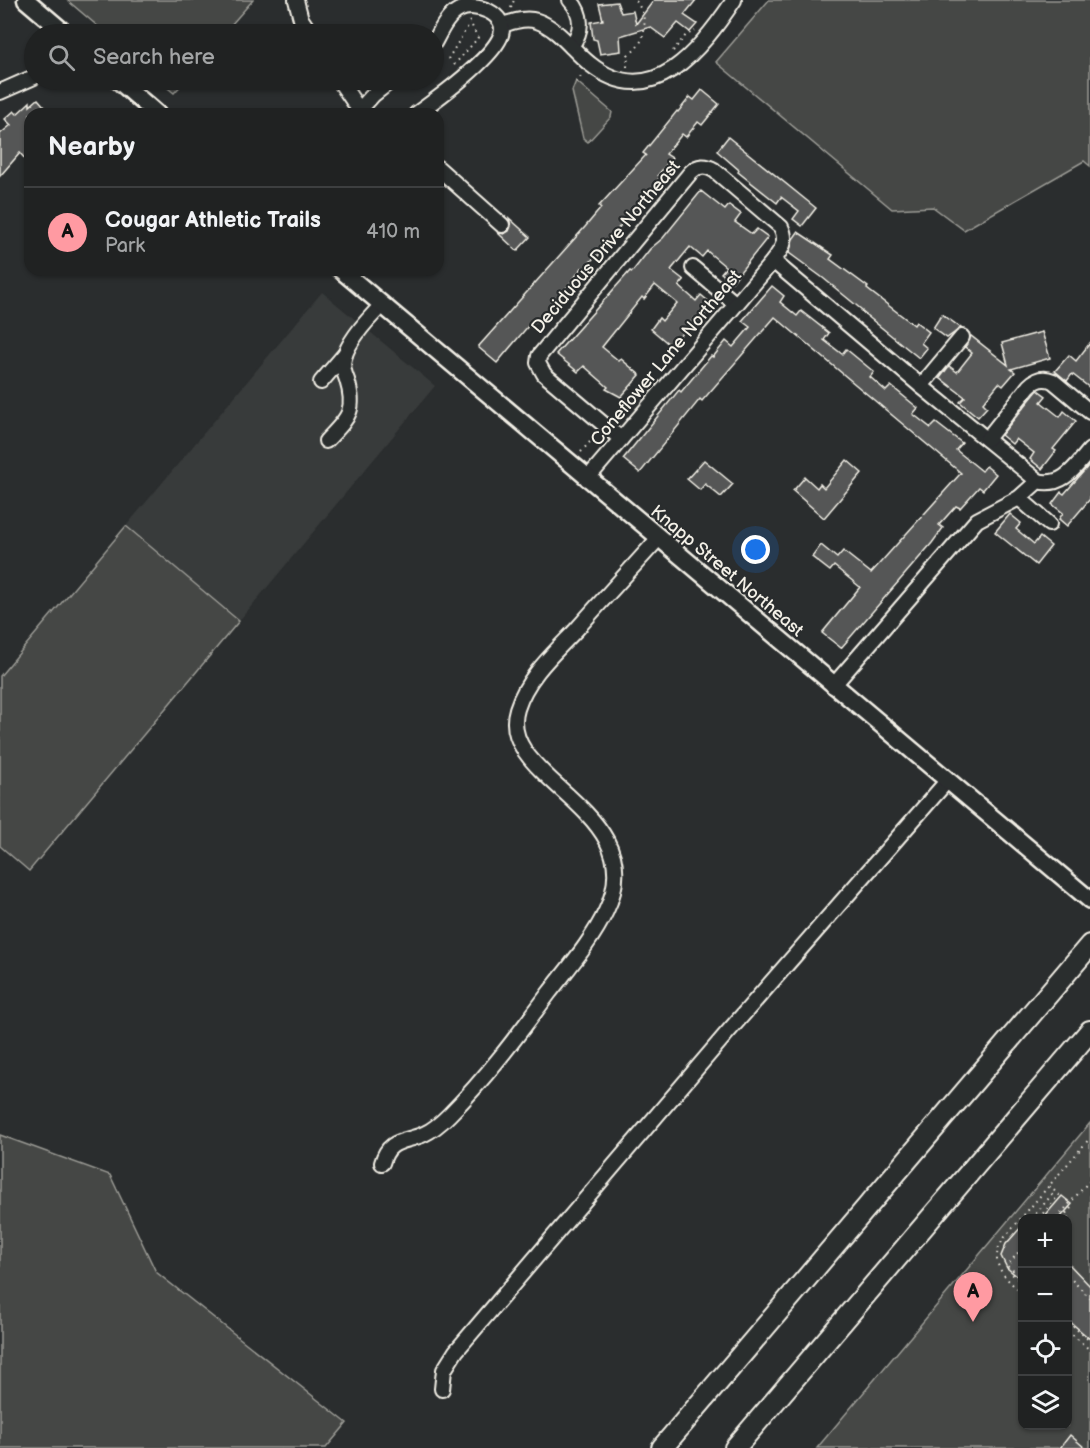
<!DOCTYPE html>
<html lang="en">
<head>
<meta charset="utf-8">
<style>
  :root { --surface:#202222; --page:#282a2a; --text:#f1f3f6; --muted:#a2a4a5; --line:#3d3f40; --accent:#ff9aa2 }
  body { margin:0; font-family:"Balsamiq Sans",sans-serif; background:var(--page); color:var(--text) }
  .controls { position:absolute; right:18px; bottom:18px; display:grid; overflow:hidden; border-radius:12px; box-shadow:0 2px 4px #0004 }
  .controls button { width:54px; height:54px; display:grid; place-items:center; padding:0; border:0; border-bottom:2px solid var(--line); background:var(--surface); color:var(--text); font:30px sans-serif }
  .you { position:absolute; left:756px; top:550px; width:21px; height:21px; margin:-15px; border:4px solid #fff; border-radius:50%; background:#1a73e8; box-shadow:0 0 0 9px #1a73e833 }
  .badge { display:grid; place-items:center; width:39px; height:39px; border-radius:50%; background:var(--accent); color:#111; font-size:20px; font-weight:700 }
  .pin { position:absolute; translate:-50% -50px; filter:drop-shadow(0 2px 3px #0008) }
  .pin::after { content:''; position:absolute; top:32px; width:21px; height:18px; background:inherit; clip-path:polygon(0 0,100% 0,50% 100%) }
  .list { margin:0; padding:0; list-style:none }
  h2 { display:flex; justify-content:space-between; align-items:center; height:78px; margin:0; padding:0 24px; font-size:26px }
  h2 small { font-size:20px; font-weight:400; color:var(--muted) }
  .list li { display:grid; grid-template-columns:39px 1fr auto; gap:18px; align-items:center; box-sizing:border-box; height:90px; padding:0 24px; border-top:2px solid var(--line) }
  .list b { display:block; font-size:22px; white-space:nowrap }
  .list p { margin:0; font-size:20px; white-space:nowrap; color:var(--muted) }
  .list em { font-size:20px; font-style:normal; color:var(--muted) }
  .icon { flex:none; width:33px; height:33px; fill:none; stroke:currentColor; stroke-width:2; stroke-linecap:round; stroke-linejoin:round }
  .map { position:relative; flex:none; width:1090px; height:1448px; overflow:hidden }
  .search { position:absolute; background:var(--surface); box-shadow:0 2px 4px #0004; left:24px; top:24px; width:420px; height:66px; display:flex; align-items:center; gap:15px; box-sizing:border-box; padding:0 21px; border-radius:33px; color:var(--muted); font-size:22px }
  .panel { position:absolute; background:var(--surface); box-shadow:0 2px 4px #0004; left:24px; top:108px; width:420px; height:168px; border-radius:18px }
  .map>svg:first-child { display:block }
  .built { fill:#373a3a }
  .green { fill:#444645; stroke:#9c9c96; stroke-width:1.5; fill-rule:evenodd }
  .building { fill:#555756; stroke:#f4f1e8; stroke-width:1.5 }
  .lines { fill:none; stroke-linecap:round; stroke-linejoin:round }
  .minor-casing { stroke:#f4f1e8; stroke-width:18 }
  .major-casing { stroke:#f4f1e8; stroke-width:21 }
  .highway-casing { stroke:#f4f1e8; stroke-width:24 }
  .path { stroke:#f4f1e8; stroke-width:2; stroke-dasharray:1.5 4.5; stroke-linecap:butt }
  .minor { stroke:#2a2d2e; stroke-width:14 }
  .major { stroke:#2a2d2e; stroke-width:16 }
  .highway { stroke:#2a2d2e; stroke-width:20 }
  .labels { text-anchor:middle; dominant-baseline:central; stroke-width:4.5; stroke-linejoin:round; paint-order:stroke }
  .street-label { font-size:18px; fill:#f4f1e8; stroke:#2a2d2e }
</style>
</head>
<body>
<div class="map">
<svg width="1090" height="1448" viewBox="0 0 1090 1448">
  <rect width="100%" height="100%" fill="#2a2d2e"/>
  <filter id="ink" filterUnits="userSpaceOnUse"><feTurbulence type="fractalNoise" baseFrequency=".0167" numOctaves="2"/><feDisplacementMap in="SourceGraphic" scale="12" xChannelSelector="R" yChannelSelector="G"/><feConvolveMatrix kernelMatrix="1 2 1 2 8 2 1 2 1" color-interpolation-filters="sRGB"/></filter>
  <g filter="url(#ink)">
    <polygon class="built" points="322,292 435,386 239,621 126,526"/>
    <g class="green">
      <polygon points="67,0 253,0 223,34 107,34"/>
      <polygon points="769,0 1090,0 1090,166 1084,161 964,230 933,207 892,209 716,62"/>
      <polygon points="158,80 186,80 174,93"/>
      <polygon points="576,81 612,112 611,117 588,142 583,138 572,91"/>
      <polygon points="126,526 239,621 29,871 0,846 0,676"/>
      <path d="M1090,1123V1448H817ZM1022,1218H1068V1426H1022Z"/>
      <polygon points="0,1135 110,1175 156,1272 347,1423 326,1448 0,1448"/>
    </g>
    <g class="building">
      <polygon points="654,0 696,0 684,15 697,24 690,32 678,23 665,38 650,27 620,36 621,51 600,54 597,40 593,39 591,22 603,20 599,4 617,2 621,13 633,11 636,24"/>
      <polygon points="702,90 719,104 702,125 698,122 686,137 682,134 666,154 672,158 658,175 661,177 655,183 658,185 628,220 626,218 598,256 596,255 584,270 582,268 552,307 551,306 538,322 536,320 531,327 529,325 497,363 478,347 585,227 601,208 599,206 646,155 643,153 677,111 678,112 690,97 694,100"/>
      <polygon points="38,99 51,114 30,114 30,165 20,153 0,176 0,134 11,125 5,119 14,111 17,114 30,102 30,106"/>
      <polygon points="728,137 816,208 802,226 793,219 799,211 781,197 777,203 738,172 739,170 717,151"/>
      <polygon points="701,191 725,210 729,205 741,214 735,222 752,234 757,229 768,237 732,282 721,273 726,267 707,251 702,257 690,247 671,270 684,280 679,286 696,301 701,295 713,305 700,322 695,318 671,346 651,329 659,318 662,321 677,303 655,285 644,299 642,297 602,347 619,361 621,359 640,375 621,397 606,389 608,387 584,366 578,372 556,354 630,271 632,272 650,249 663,238"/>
      <polygon points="509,218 530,237 517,251 497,232 504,234 509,231 511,226"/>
      <polygon points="798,232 833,255 830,259 868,287 867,289 914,325 916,322 929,332 921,343 927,348 919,358 861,311 862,310 823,278 789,253 793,239"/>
      <polygon points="772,286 784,296 780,302 797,316 801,311 829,333 824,340 842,354 846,349 874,372 870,377 886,391 891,386 918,408 913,414 931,428 936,423 962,443 956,450 982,471 986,466 996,474 983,490 979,487 960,508 956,506 939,525 943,528 932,543 841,648 822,633 860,587 834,566 830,571 812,557 821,545 837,558 843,551 871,573 961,473 775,317 702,401 700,399 640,473 623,459 679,390 681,392 711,356 713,357 726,341 733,347 750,327 742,321"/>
      <polygon points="942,314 961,328 947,338 933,328"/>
      <polygon points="1042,332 1050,358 1011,369 1015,372 1003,386 999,383 983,403 987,407 978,417 960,402 965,397 940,378 949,366 957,372 972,353 965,347 971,336 1008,365 1002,343"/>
      <polygon points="1090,343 1090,388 1072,374 1067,381 1055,371 1069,355 1076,361"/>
      <polygon points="1038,390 1046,396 1041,402 1060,417 1064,411 1076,421 1053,449 1056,451 1042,469 1030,459 1034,453 1016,439 1012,444 1001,435"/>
      <polygon points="704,460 733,484 721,497 705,484 700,490 687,479"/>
      <polygon points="847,460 862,473 824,518 793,491 805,477 817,488 820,484 824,488"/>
      <polygon points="1090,464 1090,499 1067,526 1059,519 1063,513 1052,504 1061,492 1064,494"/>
      <polygon points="1010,514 1021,523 1016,529 1034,544 1040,537 1051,546 1036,565 995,532"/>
      <polygon points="1062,1196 1072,1204 1060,1218 1043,1218"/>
      <polygon points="1023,1225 1023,1281 1007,1268 1001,1256 1006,1244"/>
      <polygon points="1068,1263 1090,1286 1090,1339 1068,1320"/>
      <polygon points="1070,1435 1085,1448 1060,1448"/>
    </g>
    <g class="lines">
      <defs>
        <g id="minor">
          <polyline points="296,0 301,19 311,34"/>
          <path d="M570,0C583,14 583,31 571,46"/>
          <path d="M502,25C513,22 525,17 537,21C558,28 573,51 590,64C652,114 702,48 734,0"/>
          <polyline points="339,80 362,114"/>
          <polyline points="0,92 34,77"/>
          <polyline points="356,114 373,95 392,80"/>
          <path d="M416,114C437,99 493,58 501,35C508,14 475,1 459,10C447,16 440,32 434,43"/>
          <polyline points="438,168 502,225"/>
          <polyline points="693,268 736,304"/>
          <polyline points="321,382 345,354"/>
          <polyline points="921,386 962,337"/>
          <path d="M621,439L544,374L538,363L539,356L691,172C698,165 706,165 714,170L781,227C788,241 782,249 773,261L921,386L1038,481"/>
          <path d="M987,439L1029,386C1036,379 1044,377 1053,381L1090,412"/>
          <path d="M326,441C347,419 357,412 347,380C344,373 342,366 344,358C349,339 369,318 382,305"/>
          <polyline points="587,479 773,261"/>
          <polyline points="1019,498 1049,524"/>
          <path d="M833,686L977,520L1019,498L1038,481C1063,488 1076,466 1090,450"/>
          <path d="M382,1163C389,1138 404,1143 424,1134C433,1130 441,1123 449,1115C486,1078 518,1035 549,993C569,967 592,941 606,911C655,810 495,780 517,709C527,677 554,653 576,630C603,599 631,569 658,539"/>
          <polyline points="442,1389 444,1370 456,1351 727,1033 948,780"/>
        </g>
        <g id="major">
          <polyline points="26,0 66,34"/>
          <polyline points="118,80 157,114"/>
          <polyline points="341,270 1090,900"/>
        </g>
        <g id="highway">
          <polyline points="662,1448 1090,945"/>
          <polyline points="735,1448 1090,1031"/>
        </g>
      </defs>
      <use href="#minor" class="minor-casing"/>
      <use href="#major" class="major-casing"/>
      <use href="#highway" class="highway-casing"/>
      <g class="path">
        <polyline points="511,8 514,0"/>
        <polyline points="673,51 686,35 695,31"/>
        <polyline points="448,59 470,23"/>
        <polyline points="454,65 478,38 469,20"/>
        <path d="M627,67L628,55C648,43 649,17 635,0"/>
        <polyline points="576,82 583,74"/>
        <polyline points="581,452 595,436"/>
        <polyline points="1032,1218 1055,1191"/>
        <polyline points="1039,1218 1059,1195 1049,1186"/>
        <polyline points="1057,1218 1090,1180"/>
        <polyline points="1062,1218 1072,1207"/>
        <polyline points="1022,1248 1007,1266 1014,1271 1012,1274 1022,1283"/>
        <polyline points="1068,1276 1090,1298"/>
        <path d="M1022,1293C1004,1277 986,1262 1005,1237L1090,1138"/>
        <polyline points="1068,1322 1090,1341"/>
        <polyline points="1068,1331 1090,1350"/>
      </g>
      <use href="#minor" class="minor"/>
      <use href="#major" class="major"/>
      <use href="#highway" class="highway"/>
    </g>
  </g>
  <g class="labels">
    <g class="street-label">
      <text transform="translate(606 247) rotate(-50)">Deciduous Drive Northeast</text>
      <text transform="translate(666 358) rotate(-50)">Coneflower Lane Northeast</text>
      <text transform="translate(727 571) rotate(40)">Knapp Street Northeast</text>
    </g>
  </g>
</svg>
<div class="controls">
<button>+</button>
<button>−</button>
<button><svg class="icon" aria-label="locate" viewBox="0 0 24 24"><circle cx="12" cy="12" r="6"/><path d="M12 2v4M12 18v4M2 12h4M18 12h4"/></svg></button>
<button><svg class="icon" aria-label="layers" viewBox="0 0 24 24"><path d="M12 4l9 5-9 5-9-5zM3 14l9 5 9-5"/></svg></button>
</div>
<div class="you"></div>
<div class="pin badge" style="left:973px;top:1322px">A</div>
<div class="search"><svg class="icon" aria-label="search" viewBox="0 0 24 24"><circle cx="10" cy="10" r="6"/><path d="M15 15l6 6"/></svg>Search here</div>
<section class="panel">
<h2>Nearby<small></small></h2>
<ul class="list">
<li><span class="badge">A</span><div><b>Cougar Athletic Trails</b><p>Park</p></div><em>410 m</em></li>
</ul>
</section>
</div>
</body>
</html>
